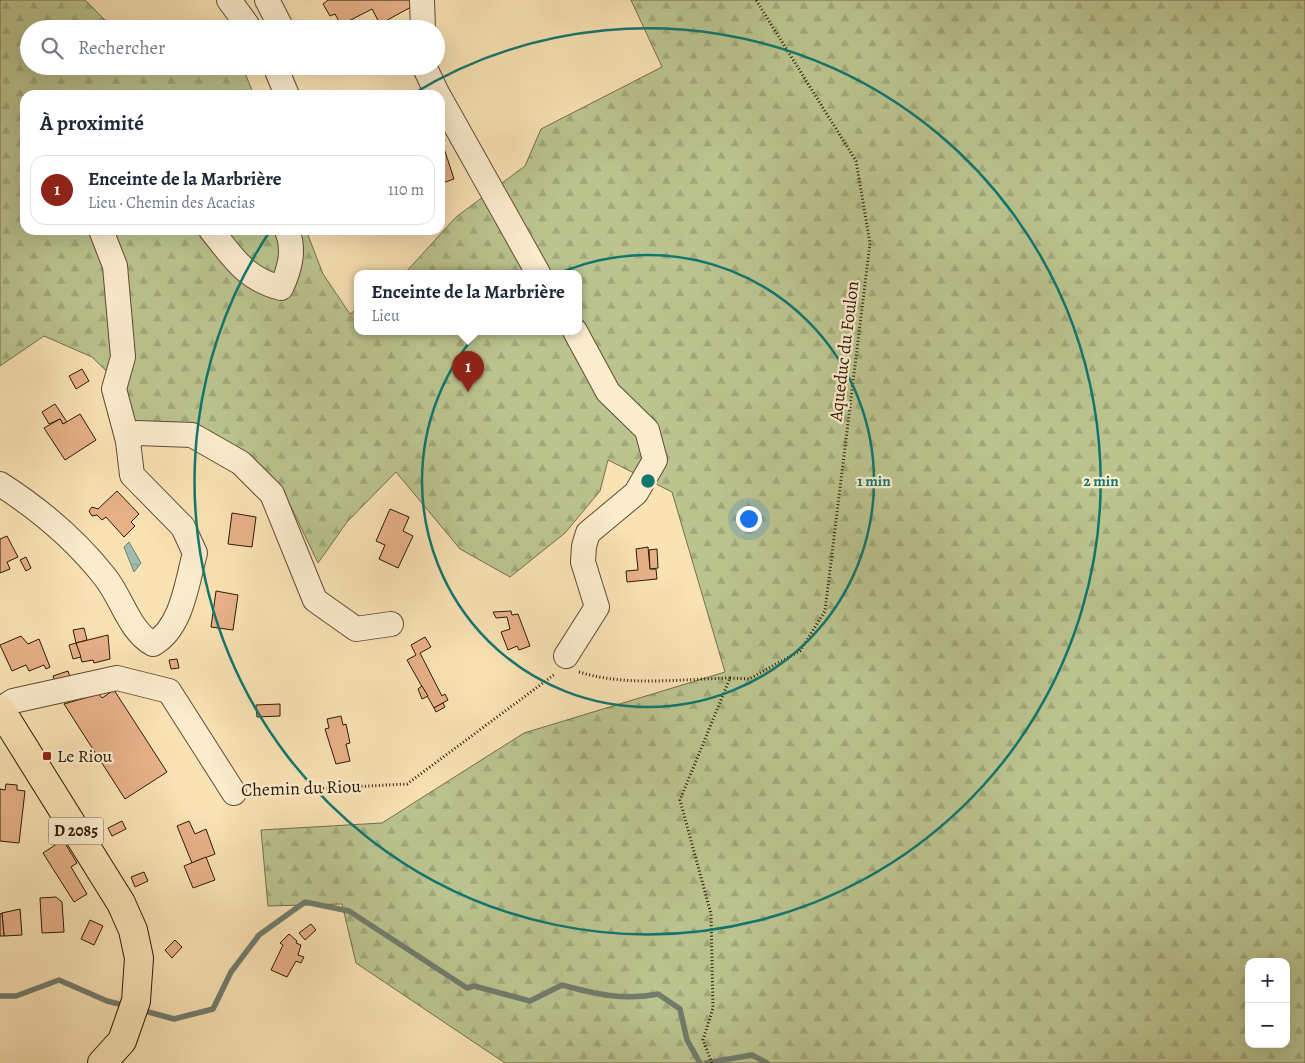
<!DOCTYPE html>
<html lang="fr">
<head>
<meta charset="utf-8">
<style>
  :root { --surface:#fff; --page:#f2f2f3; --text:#1f2937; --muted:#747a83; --line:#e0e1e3; --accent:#8f2418 }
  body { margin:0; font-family:Alegreya,serif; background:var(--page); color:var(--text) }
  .controls { position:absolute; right:15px; bottom:15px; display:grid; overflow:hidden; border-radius:10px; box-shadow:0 5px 20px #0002 }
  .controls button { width:45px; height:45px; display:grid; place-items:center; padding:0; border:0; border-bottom:1px solid var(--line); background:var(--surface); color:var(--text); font:25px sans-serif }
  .you { position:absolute; left:748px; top:518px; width:18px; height:18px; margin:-12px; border:4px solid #fff; border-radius:50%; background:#1a73e8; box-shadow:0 0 0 8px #1a73e833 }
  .badge { display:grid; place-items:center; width:32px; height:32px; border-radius:50%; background:var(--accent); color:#fff; font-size:16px; font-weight:700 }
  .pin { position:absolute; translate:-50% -41px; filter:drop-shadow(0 1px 2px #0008) }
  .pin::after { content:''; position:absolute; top:26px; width:18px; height:15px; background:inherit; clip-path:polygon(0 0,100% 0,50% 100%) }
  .popup { position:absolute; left:354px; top:270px; width:228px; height:65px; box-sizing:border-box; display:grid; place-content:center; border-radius:10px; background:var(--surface); filter:drop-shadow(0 1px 4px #0005); font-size:16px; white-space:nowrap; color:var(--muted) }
  .popup b { font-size:19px; color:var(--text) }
  .popup::after { content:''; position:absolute; left:50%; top:100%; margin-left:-10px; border:10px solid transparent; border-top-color:var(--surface) }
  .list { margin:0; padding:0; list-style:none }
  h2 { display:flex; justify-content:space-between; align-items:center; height:65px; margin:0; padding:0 20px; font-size:21px }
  h2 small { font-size:16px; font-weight:400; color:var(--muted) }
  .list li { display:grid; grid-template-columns:32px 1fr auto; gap:15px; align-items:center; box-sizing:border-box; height:70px; margin:0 10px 10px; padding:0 10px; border:1px solid var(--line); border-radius:15px }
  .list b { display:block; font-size:19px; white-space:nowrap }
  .list p { margin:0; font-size:16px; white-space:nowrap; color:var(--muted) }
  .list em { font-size:16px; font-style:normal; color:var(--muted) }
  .icon { flex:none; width:28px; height:28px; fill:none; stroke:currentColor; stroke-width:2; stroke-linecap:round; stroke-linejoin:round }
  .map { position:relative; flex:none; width:1305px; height:1063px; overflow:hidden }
  .search { position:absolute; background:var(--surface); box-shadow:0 5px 20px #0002; left:20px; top:20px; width:425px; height:55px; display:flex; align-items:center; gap:12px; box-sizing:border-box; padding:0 18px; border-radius:28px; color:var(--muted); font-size:19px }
  .panel { position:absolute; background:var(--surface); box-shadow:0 5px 20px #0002; left:20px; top:90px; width:425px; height:145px; border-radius:15px }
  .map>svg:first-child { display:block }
  .forest { fill:url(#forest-firs); stroke:#746f4a; fill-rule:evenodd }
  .water { fill:url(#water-ripples); stroke:#717c6c }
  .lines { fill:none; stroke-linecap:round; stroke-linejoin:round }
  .stream { stroke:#717c6c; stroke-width:5.5 }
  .building { fill:#e7b189; stroke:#2e1a04 }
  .minor-casing { stroke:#614c30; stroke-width:26 }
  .major-casing { stroke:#2e1a04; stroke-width:30 }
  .path { stroke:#2e1a04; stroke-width:3; stroke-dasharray:1 2.5; stroke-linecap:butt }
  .minor { stroke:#fbecce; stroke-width:24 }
  .major { stroke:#f9e2b4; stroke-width:28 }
  .ring { fill:none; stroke:#0f766e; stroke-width:2.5 }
  .poi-dot { fill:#8f2418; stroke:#fbecce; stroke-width:2 }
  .labels { text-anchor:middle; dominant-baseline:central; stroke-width:4.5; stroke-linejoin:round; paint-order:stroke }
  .shield { fill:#fbecce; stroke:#6c5941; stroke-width:1 }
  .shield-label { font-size:16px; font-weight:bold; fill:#2e1a04 }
  .street-label { font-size:18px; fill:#2e1a04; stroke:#fbecce }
  .poi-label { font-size:18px; fill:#2e1a04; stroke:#fbecce; text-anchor:start }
  .centre { fill:#0f766e; stroke:#fbecce; stroke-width:2.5 }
  .ring-label { font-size:15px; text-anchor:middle; font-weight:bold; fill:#0f766e; stroke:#fbecce; stroke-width:4.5; stroke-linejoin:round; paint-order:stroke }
</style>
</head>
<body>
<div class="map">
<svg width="1305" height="1063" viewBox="0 0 1305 1063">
  <defs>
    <pattern id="forest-firs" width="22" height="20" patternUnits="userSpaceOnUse" patternTransform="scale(1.25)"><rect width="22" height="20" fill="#bbc48f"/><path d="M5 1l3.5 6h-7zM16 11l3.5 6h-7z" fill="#a1a87a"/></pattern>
    <pattern id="water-ripples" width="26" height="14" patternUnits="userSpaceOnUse" patternTransform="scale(1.25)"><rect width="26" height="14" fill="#9ebdb1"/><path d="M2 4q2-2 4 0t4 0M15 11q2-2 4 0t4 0" fill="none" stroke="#88a297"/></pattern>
  </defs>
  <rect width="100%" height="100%" fill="#f9e2b4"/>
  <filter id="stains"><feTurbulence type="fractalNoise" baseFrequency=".004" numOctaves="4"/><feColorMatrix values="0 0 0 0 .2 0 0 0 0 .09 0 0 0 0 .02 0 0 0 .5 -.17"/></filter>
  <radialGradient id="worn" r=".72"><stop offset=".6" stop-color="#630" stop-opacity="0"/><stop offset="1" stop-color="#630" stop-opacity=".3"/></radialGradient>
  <path class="forest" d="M0,0H85L110,25L133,29H29V66H242L254,95H25V230H306L323,274L350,314L358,308V331H578V273H405L456,217L525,166L541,129L662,67L631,0H1305V1063H505L356,963L342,904L268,906L261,830L382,823L524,733L725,672L672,492L608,460L600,491L565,533L510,577L460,549L396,472L347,522L318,563L282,488L178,424L134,421L124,388L92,357L44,336L0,366ZM1249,962H1286V1044H1249Z"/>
  <polygon class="water" points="129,542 141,563 134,572 124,547"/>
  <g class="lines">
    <g class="stream">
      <polyline points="0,996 16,996 59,980 107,1001 127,1006"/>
      <path d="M141,1010L174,1019L213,1009L231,972L259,935L305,902L349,911L467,988L474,986L530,1001L562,985C595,994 624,1001 658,994L680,1009L687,1040L700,1063"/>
      <polyline points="706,1063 752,1055 767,1063"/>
    </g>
  </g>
  <g class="building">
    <polygon points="328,0 410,0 413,6 380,24 372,9 341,25 335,14 330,16 323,4"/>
    <polygon points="442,131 445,141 442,142 454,179 440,184 440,132"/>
    <polygon points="82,369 89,381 76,389 69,376"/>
    <polygon points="55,404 67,422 63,424 60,419 49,424 42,412"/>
    <polygon points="80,414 96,440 65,460 44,428 60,419 63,424"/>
    <polygon points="117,491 139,514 131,522 135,526 124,537 106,517 102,520 97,515 92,516 89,511 92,507 98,509"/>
    <polygon points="390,509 409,517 403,531 413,536 398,568 379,559 385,545 376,541"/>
    <polygon points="232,513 256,517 252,547 228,544"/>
    <polygon points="7,536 18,557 7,562 10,569 0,573 0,539"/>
    <polygon points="648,547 650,569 656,569 657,579 627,582 626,571 638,570 636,549"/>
    <polygon points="657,549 658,568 650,569 649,550"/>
    <polygon points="26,557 31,568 26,571 20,560"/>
    <polygon points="216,591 238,595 233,630 211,627"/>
    <polygon points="511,611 512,615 518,614 530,646 519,650 517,646 508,650 501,632 510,629 507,617 496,618 493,612"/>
    <polygon points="84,628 87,640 76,643 73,630"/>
    <polygon points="108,635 110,659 94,663 93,660 82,662 76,643"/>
    <polygon points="21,636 28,644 39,639 50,667 46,669 44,665 29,671 26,665 12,671 0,645"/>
    <polygon points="425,637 431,647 420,653 442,696 445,694 448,700 434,708 407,660 416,655 411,645"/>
    <polygon points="76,643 81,657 73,659 69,645"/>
    <polygon points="177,659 179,668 171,669 169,660"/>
    <polygon points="68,671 71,680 56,684 53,676"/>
    <polygon points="422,686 428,696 422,699 418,689"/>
    <polygon points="114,690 167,772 125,799 64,704 99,694 102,698"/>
    <polygon points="443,703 445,707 436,712 434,708"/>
    <polygon points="280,704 280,716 257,717 256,705"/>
    <polygon points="341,716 343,725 346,724 350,743 346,744 350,761 336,764 325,729 329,728 327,719"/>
    <polygon points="6,784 17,785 17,790 25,791 19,843 0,841 0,789 5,790"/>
    <polygon points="122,821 126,829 112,836 108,828"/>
    <polygon points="189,821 195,834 206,829 215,854 192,863 177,826"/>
    <polygon points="63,840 77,863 71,867 87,894 74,902 43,853"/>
    <polygon points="206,857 215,880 193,888 184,866"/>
    <polygon points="144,872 148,881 135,887 131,877"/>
    <polygon points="56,897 62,902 64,932 42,933 40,898"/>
    <polygon points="20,909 22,935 4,936 2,913"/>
    <polygon points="2,913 4,936 0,936 0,914"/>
    <polygon points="90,920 103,926 94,945 81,939"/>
    <polygon points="311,924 316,930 305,940 299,933"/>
    <polygon points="289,934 297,941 296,943 301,945 298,955 304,957 301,963 296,961 287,977 271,970 283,945 280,943"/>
    <polygon points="175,940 182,947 172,958 165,950"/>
  </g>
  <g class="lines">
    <defs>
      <g id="minor">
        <polyline points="229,0 250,29"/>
        <polyline points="267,0 282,29"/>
        <polyline points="422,0 423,29"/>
        <polyline points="275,66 287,95"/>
        <polyline points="424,66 438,95"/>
        <polyline points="440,98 538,273"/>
        <polyline points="101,230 115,266 123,357 114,389 128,441"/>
        <path d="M211,230C233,257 245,279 281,288C290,269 295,250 287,230"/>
        <path d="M0,484C39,509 76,540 105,577C122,598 129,631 153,644C182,628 187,582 195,553L183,527L132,475L128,441L137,433L192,435L241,463L272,494L315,600L356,629L391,624"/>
        <polyline points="566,656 597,607 583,562 584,546 588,533 636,493 655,460 647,430 608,392 575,331"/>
        <polyline points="0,709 13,701 117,678 169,691 234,793"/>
      </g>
      <polyline id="major" points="0,709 121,903 133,930 139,958 136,1001 122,1041 102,1063"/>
    </defs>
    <use href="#minor" class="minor-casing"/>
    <use href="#major" class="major-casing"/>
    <g class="path">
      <path d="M579,672C627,687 681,679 730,678L680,800L711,914L713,1008L703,1040L712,1063"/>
      <polyline points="730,678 749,679 800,651 825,611 870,243 856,161 756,0"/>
      <polyline points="253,792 407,784 555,674"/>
    </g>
    <use href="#minor" class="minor"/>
    <use href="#major" class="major"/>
  </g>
  <g class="ring">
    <circle cx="648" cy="481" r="226"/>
    <path d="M411 95A453 453 0 1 1 270 231"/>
  </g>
  <rect class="poi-dot" x="42" y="751" width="10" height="10" rx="2.5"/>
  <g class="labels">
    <rect class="shield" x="48.5" y="817.5" width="55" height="27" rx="4"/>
    <g class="shield-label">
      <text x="76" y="831">D 2085</text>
    </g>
    <g class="street-label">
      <text transform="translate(844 351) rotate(-83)">Aqueduc du Foulon</text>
      <text transform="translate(301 788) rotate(-2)">Chemin du Riou</text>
    </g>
    <g class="poi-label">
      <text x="57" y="756">Le Riou</text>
    </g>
  </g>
  <circle cx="648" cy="481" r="8" class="centre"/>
  <g class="ring-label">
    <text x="874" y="486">1 min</text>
    <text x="1101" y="486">2 min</text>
  </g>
  <rect width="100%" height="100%" filter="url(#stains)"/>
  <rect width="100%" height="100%" fill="url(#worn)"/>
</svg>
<div class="controls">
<button>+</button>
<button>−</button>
</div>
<div class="you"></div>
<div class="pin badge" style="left:468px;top:392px">1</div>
<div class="popup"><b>Enceinte de la Marbrière</b>Lieu</div>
<div class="search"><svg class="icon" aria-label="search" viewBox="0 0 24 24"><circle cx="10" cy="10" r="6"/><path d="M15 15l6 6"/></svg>Rechercher</div>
<section class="panel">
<h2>À proximité<small></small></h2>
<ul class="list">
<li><span class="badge">1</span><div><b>Enceinte de la Marbrière</b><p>Lieu · Chemin des Acacias</p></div><em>110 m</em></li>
</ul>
</section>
</div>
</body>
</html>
